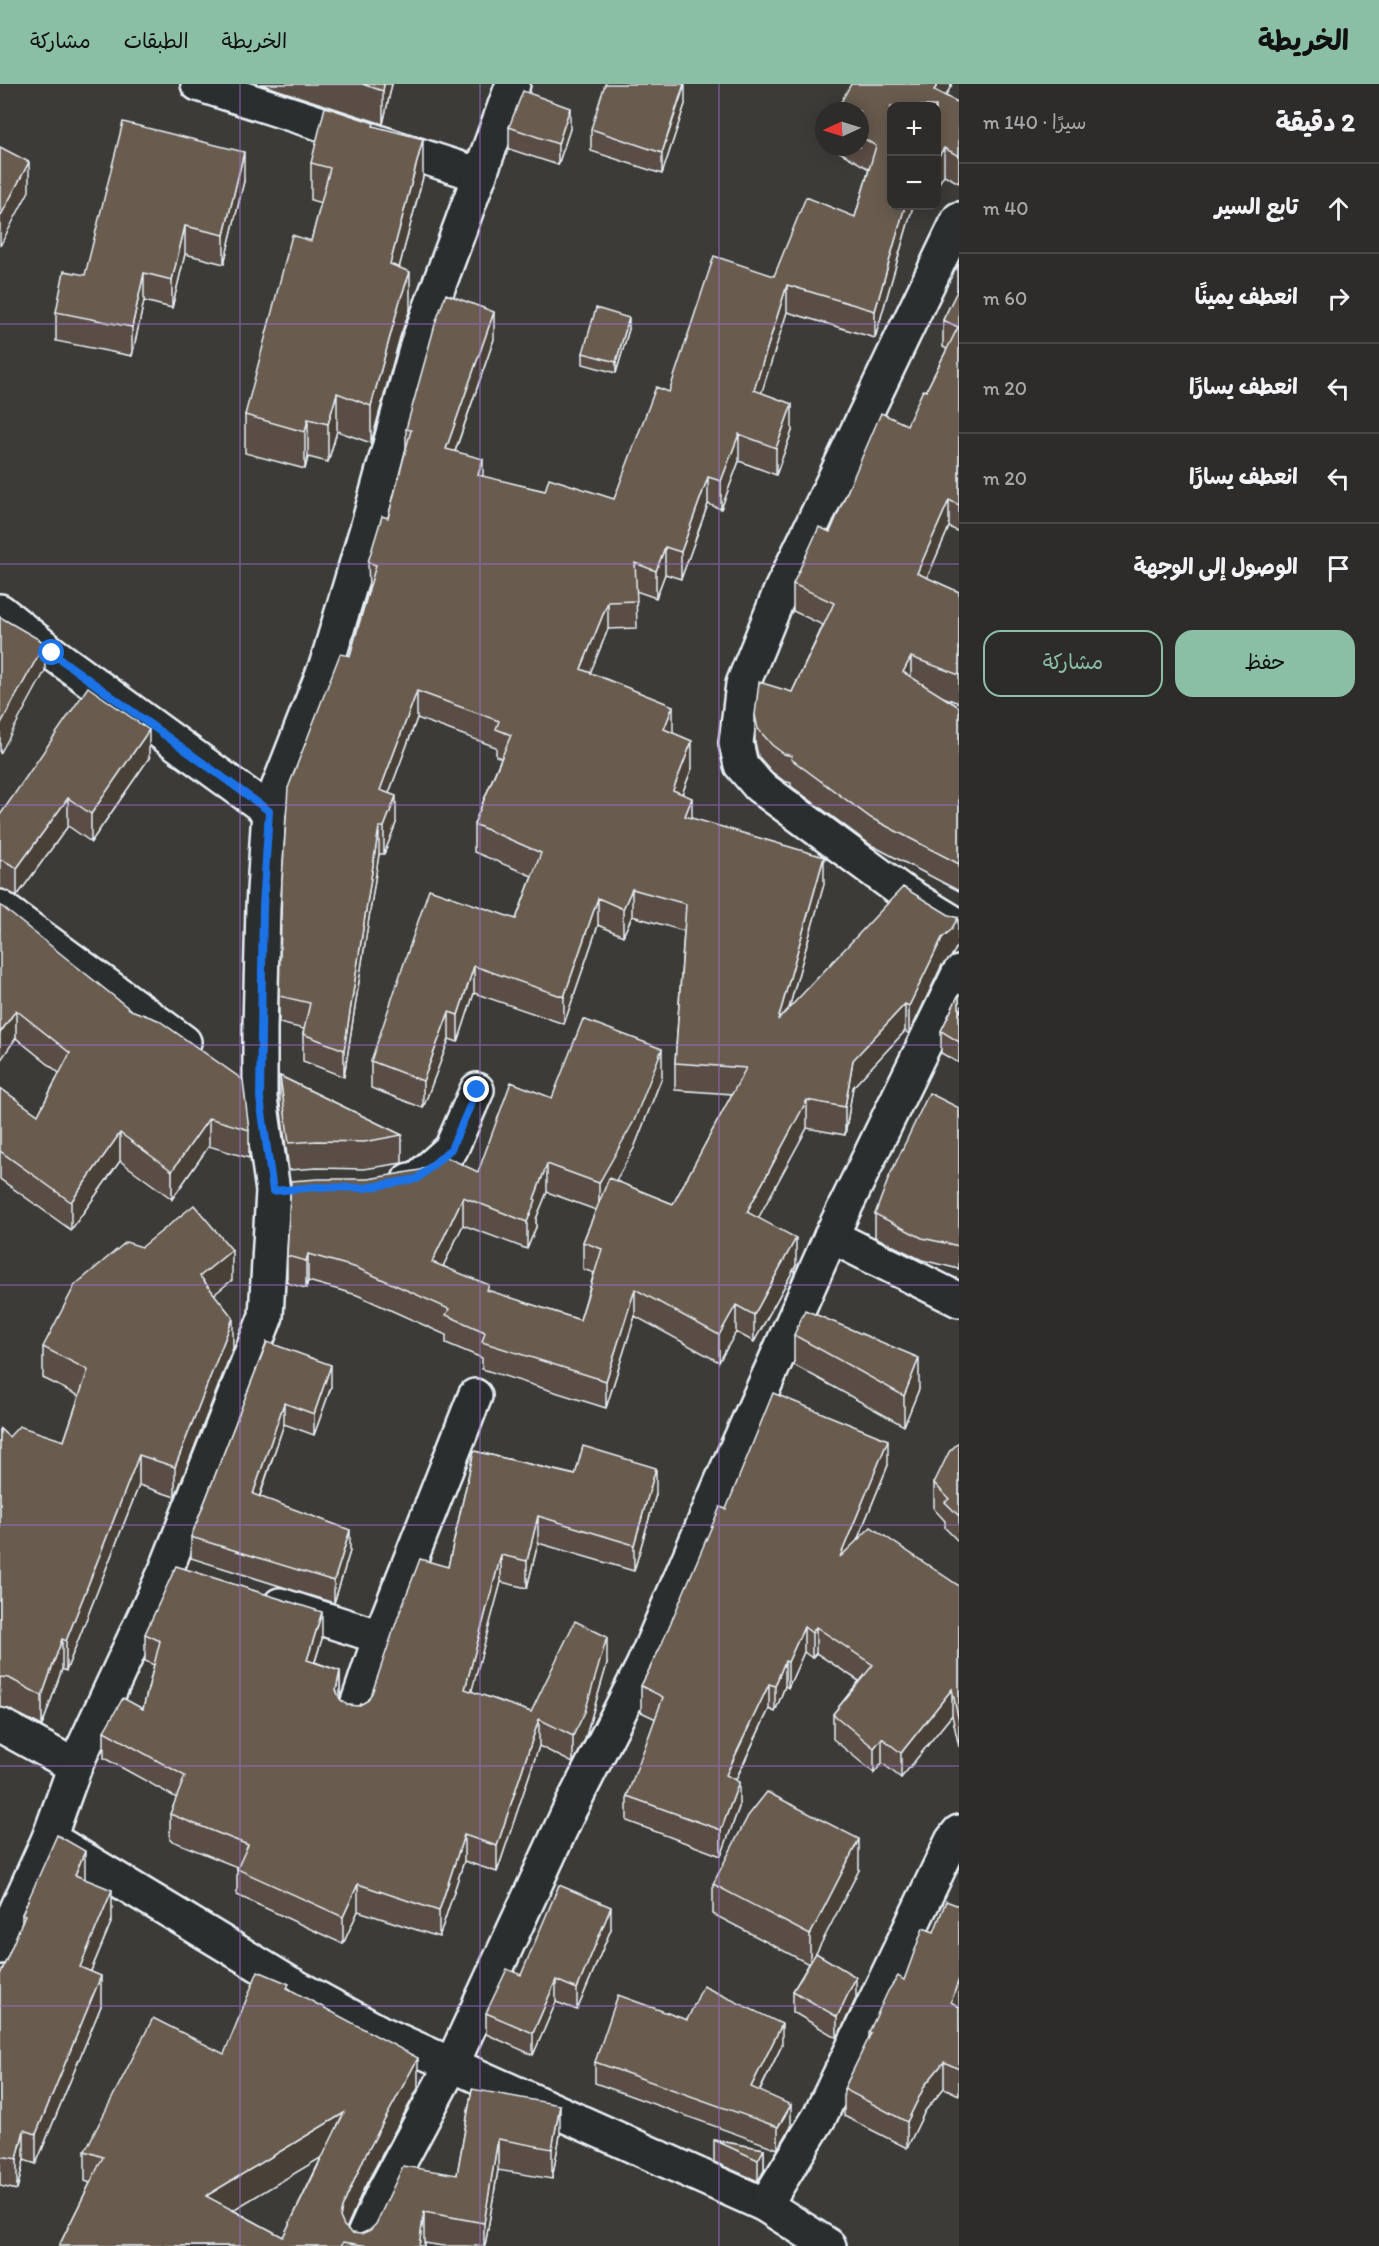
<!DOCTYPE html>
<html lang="ar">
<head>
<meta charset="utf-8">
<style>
  :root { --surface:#2e2c2a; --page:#363432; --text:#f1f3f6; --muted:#a7a7a8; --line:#494847; --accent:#8abfa5 }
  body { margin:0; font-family:Itim,"Playpen Sans Arabic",sans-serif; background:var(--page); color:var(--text); direction:rtl }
  .controls { position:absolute; right:18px; top:18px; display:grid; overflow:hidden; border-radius:12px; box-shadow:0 3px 15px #0003 }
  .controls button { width:54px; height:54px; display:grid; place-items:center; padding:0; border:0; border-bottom:2px solid var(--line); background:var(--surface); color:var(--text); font:30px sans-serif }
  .compass { position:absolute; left:815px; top:18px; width:54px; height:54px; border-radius:50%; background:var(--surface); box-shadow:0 3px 15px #0003; rotate:266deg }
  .stop { position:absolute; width:18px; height:18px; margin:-14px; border:4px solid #1a73e8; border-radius:50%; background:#fff }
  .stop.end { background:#1a73e8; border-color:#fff; box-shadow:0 2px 6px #0008 }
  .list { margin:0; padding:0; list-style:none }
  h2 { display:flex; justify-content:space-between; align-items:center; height:78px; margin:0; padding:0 24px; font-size:26px }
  h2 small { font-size:20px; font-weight:400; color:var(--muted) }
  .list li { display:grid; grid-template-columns:39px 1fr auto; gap:18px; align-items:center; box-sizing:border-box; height:90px; padding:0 24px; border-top:2px solid var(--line) }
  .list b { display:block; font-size:22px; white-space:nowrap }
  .list em { font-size:20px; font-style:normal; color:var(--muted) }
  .actions { display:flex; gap:12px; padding:18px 24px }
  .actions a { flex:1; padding:14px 0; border:2px solid var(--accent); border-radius:18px; text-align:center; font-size:21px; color:var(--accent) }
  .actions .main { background:var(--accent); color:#111 }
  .icon { flex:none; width:33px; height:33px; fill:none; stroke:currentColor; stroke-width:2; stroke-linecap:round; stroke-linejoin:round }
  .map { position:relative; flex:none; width:959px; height:2162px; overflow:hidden; direction:ltr }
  header { display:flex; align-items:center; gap:36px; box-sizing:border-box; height:84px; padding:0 30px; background:var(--accent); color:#111 }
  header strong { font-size:28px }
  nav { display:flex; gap:33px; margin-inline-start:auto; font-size:21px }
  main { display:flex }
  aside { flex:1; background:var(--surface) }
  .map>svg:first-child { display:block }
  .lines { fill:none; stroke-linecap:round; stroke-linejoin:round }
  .minor-casing { stroke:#e8f1f8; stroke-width:38 }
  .minor { stroke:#2a2d2e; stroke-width:33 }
  .wall { fill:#5a4e45; stroke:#e8f1f8; stroke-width:1.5; fill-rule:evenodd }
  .shaded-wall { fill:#4a4038; stroke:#e8f1f8; stroke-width:1.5 }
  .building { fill:#695b50; stroke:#e8f1f8; stroke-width:1.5; fill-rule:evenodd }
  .route { stroke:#1a73e8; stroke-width:8 }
  .grid { fill:none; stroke:#a171d3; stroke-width:1.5; stroke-opacity:0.55 }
</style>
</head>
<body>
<header>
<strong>الخريطة</strong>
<nav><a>الخريطة</a><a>الطبقات</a><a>مشاركة</a></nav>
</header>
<main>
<aside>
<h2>2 دقيقة<small>سيرًا · 140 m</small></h2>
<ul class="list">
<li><svg class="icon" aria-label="ahead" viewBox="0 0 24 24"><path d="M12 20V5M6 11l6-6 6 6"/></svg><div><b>تابع السير</b></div><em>40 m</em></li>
<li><svg class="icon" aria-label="right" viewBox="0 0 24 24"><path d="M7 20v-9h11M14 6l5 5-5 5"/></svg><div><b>انعطف يمينًا</b></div><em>60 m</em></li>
<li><svg class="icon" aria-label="left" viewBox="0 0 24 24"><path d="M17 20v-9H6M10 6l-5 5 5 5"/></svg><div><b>انعطف يسارًا</b></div><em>20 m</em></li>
<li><svg class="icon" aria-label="left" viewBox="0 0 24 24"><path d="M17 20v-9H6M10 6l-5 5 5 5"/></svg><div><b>انعطف يسارًا</b></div><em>20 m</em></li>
<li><svg class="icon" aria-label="arrive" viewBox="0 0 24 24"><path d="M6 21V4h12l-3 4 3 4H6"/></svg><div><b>الوصول إلى الوجهة</b></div></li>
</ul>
<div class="actions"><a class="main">حفظ</a><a>مشاركة</a></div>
</aside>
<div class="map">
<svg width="959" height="2162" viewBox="0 0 959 2162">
  <rect width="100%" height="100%" fill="#3d3b38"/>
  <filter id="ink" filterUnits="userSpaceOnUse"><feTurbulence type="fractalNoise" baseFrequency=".0167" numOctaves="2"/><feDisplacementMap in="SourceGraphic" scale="12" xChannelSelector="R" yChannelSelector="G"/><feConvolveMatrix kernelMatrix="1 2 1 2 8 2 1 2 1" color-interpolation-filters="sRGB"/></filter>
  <g filter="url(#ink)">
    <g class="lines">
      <defs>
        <g id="minor">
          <polyline points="198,0 480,91"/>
          <polyline points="959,135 781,506 743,600 736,659 741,681 759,702 900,806 959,842"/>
          <polyline points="0,527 52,569 269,727"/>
          <polyline points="0,823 184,958"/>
          <polyline points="409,1096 417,1095 451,1065 477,1006"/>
          <polyline points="831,1152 959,1216"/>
          <polyline points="280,1521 380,1553 475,1312"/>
          <polyline points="354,1630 380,1553"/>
          <polyline points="0,1641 75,1682"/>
          <polyline points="49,1754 289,1899 379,1948 765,2121 829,2162"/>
          <polyline points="0,1863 49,1754 75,1682 166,1486 266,1232 273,1107 260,1014 260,945 263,823 269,727 327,579 368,441 418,258 513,0"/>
          <polyline points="765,2121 820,2032 952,1757 959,1748"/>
          <polyline points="359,2162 381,2113 452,1980 568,1729 643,1582 721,1399 831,1152 959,889"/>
        </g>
      </defs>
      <use href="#minor" class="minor-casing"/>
      <use href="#minor" class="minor"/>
    </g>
    <g class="wall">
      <polygon points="260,0 392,0 383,40"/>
      <path d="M851,0H952L946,12L959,19V99L944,91L936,22L891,122H913L875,254L787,228L761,309L792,347L776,391L739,377L721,425L708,420L681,495L665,490L656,514L636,507L637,544L608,545L590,589L673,649L692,684L682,710L692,735L824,800L789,924L958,861L951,873L942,881L909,950L905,947L853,1003L845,1051L807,1044L758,1134L796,1181L754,1258L736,1248L719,1278L635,1232L606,1324L482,1285V1274L446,1259V1251L357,1211L308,1197L306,1204L287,1199V1172L368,1095L478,1088L552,1014L662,993L634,1064L615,1097L673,1120L732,1010L675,1006V979L684,847L632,832L623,852L598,841L564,940L474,909L458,958L449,955L423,1024L371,1004V977L516,835L532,792L474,768V740L501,674L496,672V663L417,634L389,709L396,739L384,770H379L344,993L303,977V950L304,945L279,939V912L350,572L369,505L368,478L388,434L406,364V345L494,255L455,368L483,393L545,407L614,415L669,308L774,192L855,133L869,85L831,63H860V27ZM547,1108L596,1126L583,1158V1185L594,1189L580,1236L489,1207L443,1182L463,1141L527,1165L536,1143V1135Z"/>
      <polygon points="685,20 662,90 591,67 591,45"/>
      <polygon points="374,42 423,93 399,184 410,225 400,253 371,359 337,347 328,378 308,373 305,385 245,369 245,331 311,157 321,119 311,116 311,79"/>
      <polygon points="509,43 570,45 558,81 509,65"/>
      <polygon points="244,97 224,180 185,170 172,224 144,217 132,272 56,257 56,228 85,191"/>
      <polygon points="959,180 959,448 949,443 927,494 959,508 959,619 940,612 959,623 959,807 871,761 791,702 791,699 784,697 772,688 758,672 755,658 755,631 792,608 823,541 793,527 793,500 907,341 926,307 947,265 943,263 943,236 957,208 957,184"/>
      <polygon points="629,245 616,289 583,280 583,269"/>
      <polygon points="149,674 91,758 68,742 17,812 3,805 0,805 0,731"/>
      <polygon points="0,821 249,1046 249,1074 209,1062 172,1115 120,1077 71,1146 0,1095 0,1004 38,1031 59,989 16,954"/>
      <polygon points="959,910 959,979 941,969 941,947"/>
      <polygon points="280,992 402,1051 402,1079 364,1085 317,1084 289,1086 280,1020"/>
      <polygon points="959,1024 959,1185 922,1176 875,1153 875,1130"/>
      <polygon points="232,1196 214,1210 233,1264 175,1413 139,1401 66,1587 62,1585 42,1642 9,1625 0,1623 0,1345 9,1353 64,1357 79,1312 43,1294 43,1263"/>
      <polygon points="794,1251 919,1305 904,1342 794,1281"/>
      <polygon points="267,1258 331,1303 314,1351 284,1340 260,1412 350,1467 334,1519 191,1474 191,1453"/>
      <polygon points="959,1358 959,1458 945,1444 945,1437 934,1425 934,1399"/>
      <polygon points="474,1367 656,1410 634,1487 538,1459 527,1504 501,1498 471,1608 531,1628 607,1580 585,1655 573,1679 539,1662 497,1788 464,1777 439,1853 358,1827 343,1860 237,1811 237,1783 170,1756 170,1730 177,1714 104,1674 104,1647 143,1625 154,1581 145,1577 145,1550 322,1555 315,1578 340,1587 340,1615 347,1621 358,1622 367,1617 448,1483"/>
      <polygon points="888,1381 857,1457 959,1502 959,1663 952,1631 901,1694 882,1679 874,1689 833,1655 833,1630 859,1597 816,1569 812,1574 804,1568 788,1604 785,1602 775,1628 769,1625 736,1696 739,1723 721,1772 627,1737 627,1712 656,1635 641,1628 641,1602 660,1564 726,1425"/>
      <polygon points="859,1786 816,1869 856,1914 837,1954 793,1928 793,1907 809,1880 713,1830 713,1800"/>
      <polygon points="85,1795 112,1836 91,1887 101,1922 36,2080 24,2076 17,2106 0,2102 0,1891 22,1839 22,1830"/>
      <polygon points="611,1845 577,1926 556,1918 533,1971 486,1950 486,1929 521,1891"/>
      <path d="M289,1904L418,2004L364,2104L346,2144L352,2149L361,2150L370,2146L457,2091L472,2005L560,2051L552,2095L498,2086L485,2162H443L424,2159V2162H59L90,2099L85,2097V2067L224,1970ZM322,2072L283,2153L233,2126Z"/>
      <polygon points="959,1922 959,2011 944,2004 925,2027 907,2064 844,2032 844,2005 869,1955 869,1948"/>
      <polygon points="687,1936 782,1961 760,2007 791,2043 778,2065 595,1999 595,1978"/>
      <polygon points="714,2056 764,2065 764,2086 758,2097 714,2078"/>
    </g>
    <g class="shaded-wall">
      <polygon points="384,0 392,0 383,40 383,7"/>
      <polygon points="685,0 685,20 662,90 662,69"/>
      <polygon points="938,0 952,0 936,29 934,6"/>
      <polygon points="570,24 570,45 558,81 558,60"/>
      <polygon points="423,55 423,93 390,218 390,180"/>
      <polygon points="944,64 944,91 936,104 936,76"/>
      <polygon points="244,68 244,97 224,180 224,151"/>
      <polygon points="29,78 29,107 0,162 0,133"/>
      <polygon points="905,122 913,122 875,254 875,227"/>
      <polygon points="185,142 185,170 172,224 172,196"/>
      <polygon points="410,188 410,225 400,253 371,359 371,322 400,216"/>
      <polygon points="144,189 144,217 132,272 132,243"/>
      <polygon points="787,201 787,228 754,333 754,306"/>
      <polygon points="494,228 494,255 446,393 446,365"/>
      <polygon points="629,234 629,245 616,289 616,278"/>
      <polygon points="337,309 337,347 328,378 328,340"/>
      <polygon points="792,320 792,347 776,391 776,364"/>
      <polygon points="308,335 308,373 305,385 305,348"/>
      <polygon points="739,350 739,377 721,425 721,397"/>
      <polygon points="483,375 483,402 478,391"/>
      <polygon points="708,393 708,420 681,495 681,468"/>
      <polygon points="949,416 949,443 917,517 917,489"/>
      <polygon points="665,463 665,490 656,514 656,487"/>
      <polygon points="608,518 608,545 581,612 581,585"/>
      <polygon points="45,559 45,587 0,670 0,641"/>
      <polygon points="911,573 911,601 903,588"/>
      <polygon points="417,607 417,634 380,733 380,706"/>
      <polygon points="673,622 673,650 664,645"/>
      <polygon points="149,646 149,674 91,758 91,730"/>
      <polygon points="692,657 692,684 673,733 673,706"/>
      <polygon points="396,712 396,739 384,770 384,743"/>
      <polygon points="68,714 68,742 17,812 17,784"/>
      <polygon points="692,714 692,741 685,732"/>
      <polygon points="379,743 379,770 344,993 344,966"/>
      <polygon points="824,773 824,800 778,963 778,936"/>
      <polygon points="632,805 632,832 623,852 623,825"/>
      <polygon points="598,814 598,841 564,940 564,913"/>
      <polygon points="958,834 958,861 951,873 942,881 909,950 909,922 942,854"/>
      <polygon points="474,882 474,909 458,958 458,931"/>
      <polygon points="905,920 905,947 853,1003 845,1051 845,1023 853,976"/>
      <polygon points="16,926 16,954 0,977 0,949"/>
      <polygon points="449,928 449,955 423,1024 423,997"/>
      <polygon points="662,965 662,993 634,1064 599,1127 599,1099"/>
      <polygon points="807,1016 807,1044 747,1155 747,1128"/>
      <polygon points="209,1034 209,1062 172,1115 172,1087"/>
      <polygon points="120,1049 120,1077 71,1146 71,1118"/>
      <polygon points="547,1080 547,1108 536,1135 536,1143 527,1165 527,1138 534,1115"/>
      <polygon points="463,1113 463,1141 432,1205 432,1178"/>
      <polygon points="796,1154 796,1181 754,1258 754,1231"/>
      <polygon points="232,1166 232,1196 200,1222 200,1192"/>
      <polygon points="308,1170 308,1197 306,1204 306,1177"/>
      <polygon points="635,1205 635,1232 606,1324 606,1297"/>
      <polygon points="736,1221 736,1248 719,1278 719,1251"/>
      <polygon points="233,1234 233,1264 175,1413 175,1383"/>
      <polygon points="919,1274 919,1305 904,1342 904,1312"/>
      <polygon points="331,1281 331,1303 314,1351 314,1330"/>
      <polygon points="284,1319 284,1340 253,1431 253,1410"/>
      <polygon points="888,1356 888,1381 840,1498 840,1473"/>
      <polygon points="139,1371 139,1401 66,1587 66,1557"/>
      <polygon points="656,1384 656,1410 634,1487 634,1461"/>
      <polygon points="538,1432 538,1459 527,1504 527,1477"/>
      <polygon points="350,1446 350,1467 334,1519 334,1497"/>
      <polygon points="501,1471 501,1498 465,1632 465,1605"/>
      <polygon points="322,1528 322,1555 307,1602 307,1576"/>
      <polygon points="804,1543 804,1568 788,1604 788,1578"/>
      <polygon points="816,1543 816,1569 812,1574 812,1549"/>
      <polygon points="607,1553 607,1580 585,1655 573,1679 573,1652"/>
      <polygon points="62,1555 62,1585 42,1642 42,1612"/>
      <polygon points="785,1577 785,1602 775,1628 775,1602"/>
      <polygon points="340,1587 340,1614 336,1633 336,1606"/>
      <polygon points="769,1600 769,1625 726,1716 726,1691"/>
      <polygon points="952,1605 952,1631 901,1694 901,1669"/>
      <polygon points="539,1635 539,1662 497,1788 497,1762"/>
      <polygon points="882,1654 882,1679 874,1689 874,1664"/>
      <polygon points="739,1698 739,1723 721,1772 721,1746"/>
      <polygon points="464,1751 464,1777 439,1853 439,1827"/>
      <polygon points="859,1755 859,1786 810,1881 810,1851"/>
      <polygon points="85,1767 85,1797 75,1791"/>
      <polygon points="358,1800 358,1827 343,1860 343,1833"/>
      <polygon points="112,1806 112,1836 80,1913 80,1883"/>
      <polygon points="611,1823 611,1845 577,1926 577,1905"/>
      <polygon points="101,1892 101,1922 36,2080 36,2050"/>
      <polygon points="856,1893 856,1914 837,1954 837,1933"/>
      <polygon points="959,1895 959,1922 951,1944 951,1918"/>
      <polygon points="556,1896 556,1918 533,1971 533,1949"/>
      <polygon points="782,1940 782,1961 751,2024 751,2003"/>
      <polygon points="418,1974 418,2004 364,2104 342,2154 340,2133 342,2124 364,2074"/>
      <polygon points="944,1978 944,2004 925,2027 907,2064 907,2038 925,2001"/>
      <polygon points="560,2021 560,2051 552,2095 552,2065"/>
      <polygon points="791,2021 791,2043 778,2065 778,2043"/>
      <polygon points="344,2029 344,2060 206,2142 206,2112"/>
      <polygon points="24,2046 24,2076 17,2106 17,2075"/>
      <polygon points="498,2055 498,2086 485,2162 484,2162 484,2139"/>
      <polygon points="764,2065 764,2086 758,2097 758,2076"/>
      <polygon points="424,2128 424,2162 419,2162"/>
    </g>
    <g class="building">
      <polygon points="362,0 384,0 383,7"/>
      <polygon points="605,0 684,0 662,69 591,45"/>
      <polygon points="851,0 938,0 934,6 959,19 959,72 944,64 936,76 936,22 891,22 891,122 905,122 875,227 787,201 754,306 792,320 776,364 739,350 721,397 708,393 681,468 665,463 656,487 635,479 637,517 608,518 581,585 673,622 664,645 692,657 673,706 692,714 685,732 824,773 778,936 903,803 949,831 958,834 951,846 942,854 909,922 905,920 853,976 845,1023 807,1016 747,1128 796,1154 754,1231 736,1221 719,1251 635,1205 606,1297 482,1258 485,1248 446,1231 449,1225 357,1184 308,1170 306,1177 287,1172 291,1097 318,1095 368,1095 420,1086 429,1082 442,1071 478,1088 511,998 552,1014 583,935 662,965 634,1037 599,1099 547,1080 534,1115 536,1116 527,1138 463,1113 432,1178 489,1201 487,1206 580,1236 602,1165 583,1158 609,1094 673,1120 746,984 675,979 686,820 632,805 623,825 598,814 564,913 474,882 458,931 449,928 423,997 371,977 429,805 516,835 541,769 474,740 511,651 496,645 499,637 417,607 380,706 396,712 384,743 379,743 344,966 303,950 310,919 279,912 282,797 288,704 340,570 350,572 376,481 368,478 382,432 388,434 411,346 406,345 436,237 446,210 494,228 446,365 483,375 478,391 545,407 549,394 614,415 656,303 669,308 714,172 774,192 806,113 855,133 876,62 860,52 860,27 836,27"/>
      <polygon points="523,7 570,24 558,60 509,43"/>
      <polygon points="325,23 374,39 373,42 423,55 390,180 410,188 400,216 371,322 337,309 328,340 308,335 305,348 245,331 292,151 311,157 330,84 311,79"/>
      <polygon points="123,38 244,68 224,151 185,142 172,196 144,189 132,243 56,228 64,187 85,191"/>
      <polygon points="0,63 29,78 0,133"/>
      <polygon points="959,203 959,421 949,416 917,489 959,508 959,591 911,573 903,588 959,623 959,780 871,734 791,675 792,672 784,670 772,661 758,645 755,631 759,598 792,608 834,519 793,500 819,443 830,448 881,329 907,341 923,306 926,307 958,243 943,236"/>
      <polygon points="596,224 629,234 616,278 583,269"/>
      <polygon points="0,533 45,559 0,641"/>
      <polygon points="88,603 149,646 91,730 68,714 17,784 3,776 0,777 0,731"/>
      <polygon points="0,821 131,926 158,936 243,996 249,1046 209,1034 172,1087 120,1049 71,1118 0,1067 0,1004 38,1031 70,969 16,926 0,949"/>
      <polygon points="959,910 959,958 941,947"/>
      <polygon points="280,992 402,1051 364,1058 317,1057 289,1059"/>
      <polygon points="929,1009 959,1024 959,1162 922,1154 875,1130 889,1093"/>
      <polygon points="194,1121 232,1166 200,1192 233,1234 175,1383 139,1371 66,1557 62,1555 42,1612 9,1594 0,1593 0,1345 9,1353 19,1342 64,1357 88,1286 43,1263 75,1201 126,1158 142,1163"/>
      <polygon points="805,1226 919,1274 904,1312 794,1251"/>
      <polygon points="267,1258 331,1281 314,1330 284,1319 253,1410 350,1446 334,1497 191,1453"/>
      <polygon points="773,1309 888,1356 840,1473 871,1443 959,1502 959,1638 952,1605 901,1669 882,1654 874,1664 833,1630 873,1581 816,1543 812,1549 804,1543 788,1578 785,1577 775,1602 769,1600 726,1691 739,1698 721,1746 627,1712 663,1613 641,1602 660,1564 720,1423 726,1425"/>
      <polygon points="959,1358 959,1432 945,1418 949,1415 934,1399 949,1368"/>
      <polygon points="583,1362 656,1384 634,1461 538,1432 527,1477 501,1471 465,1605 531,1628 575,1537 607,1553 585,1628 573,1652 539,1635 497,1762 464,1751 439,1827 358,1800 343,1833 237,1785 248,1761 170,1730 185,1692 104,1647 123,1614 143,1625 160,1557 145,1550 176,1482 322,1528 307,1576 340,1587 336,1606 340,1615 347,1621 358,1622 367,1617 372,1609 398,1533 420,1475 448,1483 474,1367 575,1391"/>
      <polygon points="767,1708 859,1755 810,1851 713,1800 748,1732"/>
      <polygon points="57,1751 85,1767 75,1791 112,1806 80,1883 101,1892 36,2050 24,2046 17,2075 0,2072 0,1891 25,1831 22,1830"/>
      <polygon points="559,1801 611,1823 577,1905 556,1896 533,1949 486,1929 507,1885 521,1891"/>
      <polygon points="946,1817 959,1822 959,1895 951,1918 959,1923 959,1985 944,1978 925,2001 907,2038 844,2005 871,1949 869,1948 888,1907 898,1892 904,1896 923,1844 934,1848"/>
      <polygon points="816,1869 856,1893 837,1933 793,1907"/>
      <path d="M258,1887L289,1900L287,1904L418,1974L364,2074L342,2124L340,2133L344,2142L352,2149L361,2150L370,2146L376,2140L403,2082L457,2091L472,2005L560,2021L552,2065L498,2055L484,2139L424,2128L419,2162H369L343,2158L341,2162H59L103,2073L85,2067L153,1934L224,1970ZM344,2029L283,2153L206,2112Z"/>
      <polygon points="703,1902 782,1940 751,2003 791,2021 778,2043 595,1978 618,1911 687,1936"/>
      <polygon points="714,2056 764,2065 758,2076"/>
    </g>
  </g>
  <g class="lines" filter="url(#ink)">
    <polyline class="route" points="52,569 269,727 263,823 260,1014 273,1107 317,1103 365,1104 417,1095 451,1065 477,1006"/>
  </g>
  <path class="grid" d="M240,0V2162M480,0V2162M719,0V2162M0,240H959M0,480H959M0,721H959M0,961H959M0,1201H959M0,1441H959M0,1682H959M0,1922H959"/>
</svg>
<div class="controls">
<button>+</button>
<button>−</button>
</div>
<svg class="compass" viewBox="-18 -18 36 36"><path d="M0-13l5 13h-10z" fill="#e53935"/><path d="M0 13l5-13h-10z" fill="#a7a7a8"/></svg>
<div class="stop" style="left:52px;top:569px"></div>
<div class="stop end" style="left:477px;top:1006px"></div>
</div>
</main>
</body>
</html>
